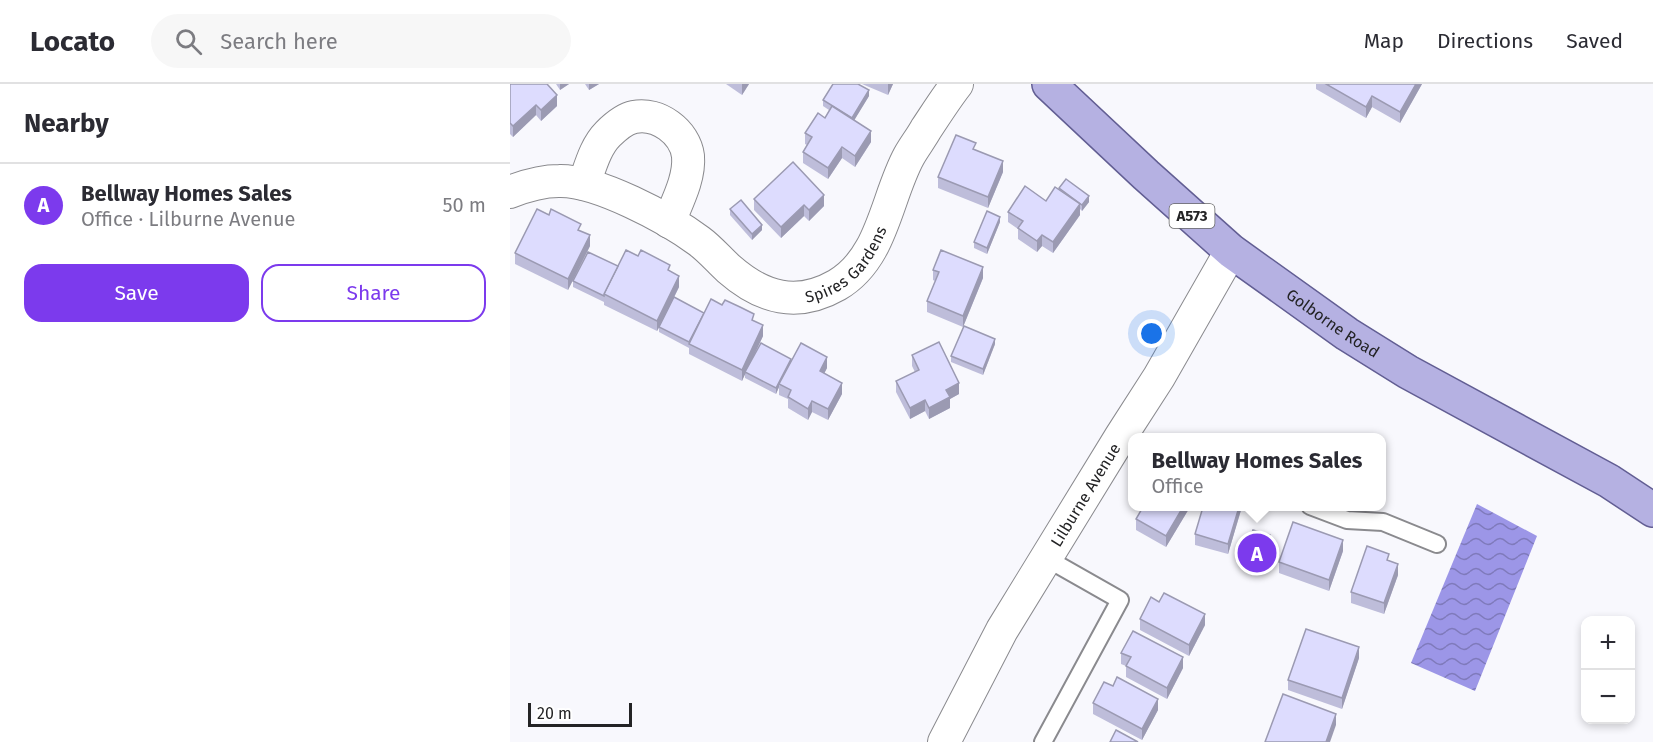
<!DOCTYPE html>
<html lang="en">
<head>
<meta charset="utf-8">
<style>
  :root { --surface:#fff; --page:#f7f7f7; --text:#2b2b33; --muted:#7c7c81; --line:#e1e1e2; --accent:#7c3aed }
  body { margin:0; font-family:"Fira Sans",sans-serif; background:var(--page); color:var(--text) }
  .controls { position:absolute; right:18px; bottom:18px; display:grid; overflow:hidden; border-radius:12px; box-shadow:0 3px 9px #0003 }
  .controls button { width:54px; height:54px; display:grid; place-items:center; padding:0; border:0; border-bottom:2px solid var(--line); background:var(--surface); color:var(--text); font:30px sans-serif }
  .scale { position:absolute; left:18px; bottom:15px; width:104px; box-sizing:border-box; padding-left:6px; border:3px solid #232325; border-top:0; font-size:16px; line-height:21px; white-space:nowrap; color:#232325; -webkit-text-stroke:4px #fff; paint-order:stroke }
  .you { position:absolute; left:642px; top:250px; width:21px; height:21px; margin:-15px; border:4px solid #fff; border-radius:50%; background:#1a73e8; box-shadow:0 0 0 9px #1a73e833 }
  .badge { display:grid; place-items:center; width:39px; height:39px; border-radius:50%; background:var(--accent); color:#fff; font-size:20px; font-weight:700 }
  .pin { position:absolute; translate:-50% -50%; border:3px solid #fff; box-shadow:0 2px 6px #0006 }
  .popup { position:absolute; left:618px; top:349px; width:258px; height:78px; box-sizing:border-box; display:grid; place-content:center; border-radius:12px; background:var(--surface); filter:drop-shadow(0 2px 4px #0005); font-size:20px; white-space:nowrap; color:var(--muted) }
  .popup b { font-size:22px; color:var(--text) }
  .popup::after { content:''; position:absolute; left:50%; top:100%; margin-left:-12px; border:12px solid transparent; border-top-color:var(--surface) }
  .list { margin:0; padding:0; list-style:none }
  h2 { display:flex; justify-content:space-between; align-items:center; height:78px; margin:0; padding:0 24px; font-size:26px }
  h2 small { font-size:20px; font-weight:400; color:var(--muted) }
  .list li { display:grid; grid-template-columns:39px 1fr auto; gap:18px; align-items:center; box-sizing:border-box; height:84px; padding:0 24px; border-top:2px solid var(--line) }
  .list b { display:block; font-size:22px; white-space:nowrap }
  .list p { margin:0; font-size:20px; white-space:nowrap; color:var(--muted) }
  .list em { font-size:20px; font-style:normal; color:var(--muted) }
  .actions { display:flex; gap:12px; padding:18px 24px }
  .actions a { flex:1; padding:14px 0; border:2px solid var(--accent); border-radius:18px; text-align:center; font-size:21px; color:var(--accent) }
  .actions .main { background:var(--accent); color:#fff }
  .icon { flex:none; width:33px; height:33px; fill:none; stroke:currentColor; stroke-width:2; stroke-linecap:round; stroke-linejoin:round }
  .map { position:relative; flex:none; width:1143px; height:658px; overflow:hidden }
  header { display:flex; align-items:center; gap:36px; box-sizing:border-box; height:84px; padding:0 30px; background:var(--surface); border-bottom:2px solid var(--line) }
  header strong { font-size:28px }
  nav { display:flex; gap:33px; margin-inline-start:auto; font-size:21px }
  .search { width:420px; height:54px; background:var(--page); display:flex; align-items:center; gap:15px; box-sizing:border-box; padding:0 21px; border-radius:33px; color:var(--muted); font-size:22px }
  main { display:flex }
  aside { flex:1; background:var(--surface) }
  .map>svg:first-child { display:block }
  .water { fill:url(#water-waves) }
  .lines { fill:none; stroke-linecap:round; stroke-linejoin:round }
  .lane-casing { stroke:#8a8a8e; stroke-width:20 }
  .street-casing { stroke:#8a8a8e; stroke-width:34 }
  .primary-casing { stroke:#625e93; stroke-width:36 }
  .lane { stroke:#fff; stroke-width:16 }
  .street { stroke:#fff; stroke-width:32 }
  .primary { stroke:#b5b1e2; stroke-width:33 }
  .wall { fill:#bebdda }
  .shaded-wall { fill:#9b9ab2 }
  .building { fill:#dddcfe; stroke:#9b9ab2; stroke-width:1.5 }
  .labels { text-anchor:middle; dominant-baseline:central; stroke-width:4.5; stroke-linejoin:round; paint-order:stroke }
  .shield { fill:#fff; stroke:#656566; stroke-width:1.5 }
  .shield-label { font-size:15px; font-weight:bold; fill:#232325 }
  .street-label { font-size:16px; fill:#232325; stroke:#fff }
</style>
</head>
<body>
<header>
<strong>Locato</strong>
<div class="search"><svg class="icon" aria-label="search" viewBox="0 0 24 24"><circle cx="10" cy="10" r="6"/><path d="M15 15l6 6"/></svg>Search here</div>
<nav><a>Map</a><a>Directions</a><a>Saved</a></nav>
</header>
<main>
<aside>
<h2>Nearby<small></small></h2>
<ul class="list">
<li><span class="badge">A</span><div><b>Bellway Homes Sales</b><p>Office · Lilburne Avenue</p></div><em>50 m</em></li>
</ul>
<div class="actions"><a class="main">Save</a><a>Share</a></div>
</aside>
<div class="map">
<svg width="1143" height="658" viewBox="0 0 1143 658">
  <defs>
    <pattern id="water-waves" width="16" height="10" patternUnits="userSpaceOnUse" patternTransform="scale(1.5)"><rect width="16" height="10" fill="#9c96e7"/><path d="M0 5q4-4 8 0t8 0" fill="none" stroke="#7f7abb"/></pattern>
  </defs>
  <rect width="100%" height="100%" fill="#f8f8fd"/>
  <polygon class="water" points="967,420 1027,452 965,607 901,579"/>
  <g class="lines">
    <defs>
      <g id="lane">
        <polyline points="800,422 837,436 873,438 927,460"/>
        <polyline points="533,658 610,516 536,474"/>
      </g>
      <g id="street">
        <path d="M74,100C80,84 85,63 98,50C105,43 114,35 124,33C148,28 175,48 178,72C180,94 167,118 159,138"/>
        <path id="s1" d="M0,108C15,102 32,97 49,97C87,96 158,134 189,157C200,165 209,176 219,185C252,214 287,224 327,201C373,174 376,114 399,72C404,63 411,54 416,45C426,30 436,14 447,0"/>
        <path id="s2" d="M434,658L492,546L611,352L649,293L721,167"/>
      </g>
      <g id="primary">
        <path id="s3" d="M539,0L636,91L721,167L837,250L898,288L1099,397L1143,426"/>
      </g>
    </defs>
    <use href="#lane" class="lane-casing"/>
    <use href="#street" class="street-casing"/>
    <use href="#primary" class="primary-casing"/>
    <use href="#lane" class="lane"/>
    <use href="#street" class="street"/>
    <use href="#primary" class="primary"/>
  </g>
  <g class="wall">
    <polygon points="0,0 47,22 31,37 26,31 3,53 0,50"/>
    <polygon points="46,0 59,0 50,6"/>
    <polygon points="75,0 89,0 79,6"/>
    <polygon points="216,0 239,0 232,11"/>
    <polygon points="352,0 383,0 378,11"/>
    <polygon points="806,0 912,0 890,39 862,23 856,34 806,5"/>
    <polygon points="359,12 344,36 361,58 345,83 332,74 318,95 293,79 293,68 297,61 295,60 295,49 315,34 319,26 313,22 313,16"/>
    <polygon points="466,66 493,88 478,124 428,104 428,93"/>
    <polygon points="549,104 579,118 572,127 570,125 570,131 543,169 532,162 527,168 508,155 508,145 498,138 498,128 536,117 549,106"/>
    <polygon points="244,115 314,122 299,137 294,132 271,154 244,126"/>
    <polygon points="220,125 252,146 242,156 220,131"/>
    <polygon points="490,138 477,170 464,164 464,158"/>
    <polygon points="71,147 80,162 58,206 5,180 5,169"/>
    <polygon points="108,183 160,188 169,203 160,222 194,229 244,237 253,252 244,271 317,284 314,289 332,310 318,336 302,328 298,336 278,324 278,315 269,311 269,303 266,310 235,294 235,289 232,297 179,270 179,264 149,248 149,244 147,247 94,221 94,218 63,203 63,197"/>
    <polygon points="423,186 473,194 453,243 417,228 417,217 425,197 423,196"/>
    <polygon points="485,260 473,291 441,278 441,272"/>
    <polygon points="402,271 449,310 440,315 440,324 419,335 415,327 400,335 386,308 386,297 405,288 402,282"/>
    <polygon points="633,423 680,423 656,463 626,446 626,435"/>
    <polygon points="731,423 731,426 718,470 685,461 685,450"/>
    <polygon points="760,457 751,486 734,481 734,475"/>
    <polygon points="833,467 819,507 769,489 769,478"/>
    <polygon points="879,477 888,491 874,530 841,519 841,508"/>
    <polygon points="630,535 695,541 679,572 630,546"/>
    <polygon points="611,569 673,584 657,615 616,593 616,582 611,580"/>
    <polygon points="849,574 832,625 778,606 778,596"/>
    <polygon points="583,619 648,626 632,656 583,630"/>
  </g>
  <g class="shaded-wall">
    <polygon points="50,0 59,0 50,6"/>
    <polygon points="79,0 89,0 79,6"/>
    <polygon points="232,0 239,0 232,11"/>
    <polygon points="378,0 383,0 378,11"/>
    <polygon points="906,0 912,0 890,39 890,28"/>
    <polygon points="359,6 359,12 342,40 342,34"/>
    <polygon points="47,11 47,22 31,37 31,26"/>
    <polygon points="862,12 862,23 856,34 856,23"/>
    <polygon points="26,21 26,31 3,53 3,42"/>
    <polygon points="361,47 361,58 345,83 345,72"/>
    <polygon points="332,63 332,74 318,95 318,84"/>
    <polygon points="493,77 493,88 478,124 478,113"/>
    <polygon points="314,111 314,122 299,137 299,126"/>
    <polygon points="579,112 579,118 572,127 572,121"/>
    <polygon points="570,120 570,131 543,169 543,158"/>
    <polygon points="294,121 294,132 271,154 271,143"/>
    <polygon points="490,133 490,138 477,170 477,164"/>
    <polygon points="252,141 252,146 242,156 242,150"/>
    <polygon points="80,151 80,162 58,206 58,195"/>
    <polygon points="532,151 532,162 527,168 527,157"/>
    <polygon points="473,183 473,194 453,243 453,232"/>
    <polygon points="169,192 169,203 147,247 147,237"/>
    <polygon points="253,241 253,252 232,297 232,286"/>
    <polygon points="485,255 485,260 473,291 473,285"/>
    <polygon points="317,273 317,284 310,298 310,287"/>
    <polygon points="281,275 281,280 269,300 269,303 266,310 266,304"/>
    <polygon points="332,299 332,310 318,336 318,325"/>
    <polygon points="449,299 449,310 440,315 440,324 419,335 419,324 436,306"/>
    <polygon points="415,316 415,327 400,335 400,324"/>
    <polygon points="302,317 302,328 298,336 298,325"/>
    <polygon points="673,423 680,423 656,463 656,452"/>
    <polygon points="729,423 731,423 731,426 718,470 718,460"/>
    <polygon points="760,451 760,457 751,486 751,480"/>
    <polygon points="833,456 833,467 819,507 819,496"/>
    <polygon points="888,480 888,491 874,530 874,519"/>
    <polygon points="695,530 695,541 679,572 679,561"/>
    <polygon points="849,563 849,574 832,625 832,614"/>
    <polygon points="673,573 673,584 657,615 657,604"/>
    <polygon points="648,615 648,626 632,656 632,645"/>
    <polygon points="826,630 826,641 820,658 816,658"/>
  </g>
  <g class="building">
    <polygon points="0,0 37,0 47,11 31,26 26,21 3,42 0,39"/>
    <polygon points="323,0 348,0 359,6 342,34 313,16"/>
    <polygon points="816,0 906,0 890,28 862,12 856,23"/>
    <polygon points="322,22 361,47 345,72 332,63 318,84 293,68 302,53 295,49 308,29 315,34"/>
    <polygon points="446,51 466,59 463,65 493,77 478,113 428,93"/>
    <polygon points="283,78 314,111 299,126 294,121 271,143 244,115"/>
    <polygon points="556,95 579,112 572,121 549,104"/>
    <polygon points="515,102 536,117 545,103 570,120 543,158 532,151 527,157 508,144 513,137 498,128"/>
    <polygon points="231,116 252,141 242,150 220,125"/>
    <polygon points="27,125 39,131 41,125 71,140 68,146 80,151 58,195 5,169"/>
    <polygon points="477,127 490,133 477,164 464,158"/>
    <polygon points="116,166 128,172 131,166 160,181 158,186 169,192 147,237 94,210"/>
    <polygon points="431,166 473,183 453,232 417,217 429,188 423,186"/>
    <polygon points="78,168 108,182 94,210 94,212 63,197"/>
    <polygon points="164,213 194,229 179,258 149,243"/>
    <polygon points="201,215 212,221 215,216 230,223 244,230 242,236 253,241 232,286 179,260"/>
    <polygon points="454,242 485,255 473,285 441,272"/>
    <polygon points="429,258 449,299 436,306 440,313 419,324 415,316 400,324 386,297 409,286 402,271"/>
    <polygon points="251,259 281,275 266,304 235,288"/>
    <polygon points="291,259 317,273 310,287 332,299 318,325 302,317 298,325 278,313 281,306 269,300"/>
    <polygon points="633,423 673,423 656,452 626,435"/>
    <polygon points="693,423 729,423 718,460 685,450"/>
    <polygon points="783,438 833,456 819,496 769,478"/>
    <polygon points="743,446 760,451 751,480 734,475"/>
    <polygon points="857,462 879,470 877,476 888,480 874,519 841,508"/>
    <polygon points="654,509 695,530 679,561 630,535 641,513 649,518"/>
    <polygon points="796,545 849,563 832,614 778,596"/>
    <polygon points="623,547 673,573 657,604 616,582 621,573 611,569"/>
    <polygon points="607,593 648,615 632,645 583,619 594,598 603,602"/>
    <polygon points="773,610 826,630 816,658 755,658"/>
    <polygon points="606,646 628,658 600,658"/>
  </g>
  <g class="labels">
    <rect class="shield" x="659.5" y="120" width="45" height="24" rx="4.5"/>
    <g class="shield-label">
      <text x="682" y="132">A573</text>
    </g>
    <g class="street-label">
      <text stroke="none"><textPath href="#s1" startOffset="384">Spires Gardens</textPath></text>
      <text stroke="none"><textPath href="#s3" startOffset="372">Golborne Road</textPath></text>
      <text stroke="none"><textPath href="#s2" startOffset="285">Lilburne Avenue</textPath></text>
    </g>
  </g>
</svg>
<div class="controls">
<button>+</button>
<button>−</button>
</div>
<div class="scale">20 m</div>
<div class="you"></div>
<div class="pin badge" style="left:747px;top:469px">A</div>
<div class="popup"><b>Bellway Homes Sales</b>Office</div>
</div>
</main>
</body>
</html>
